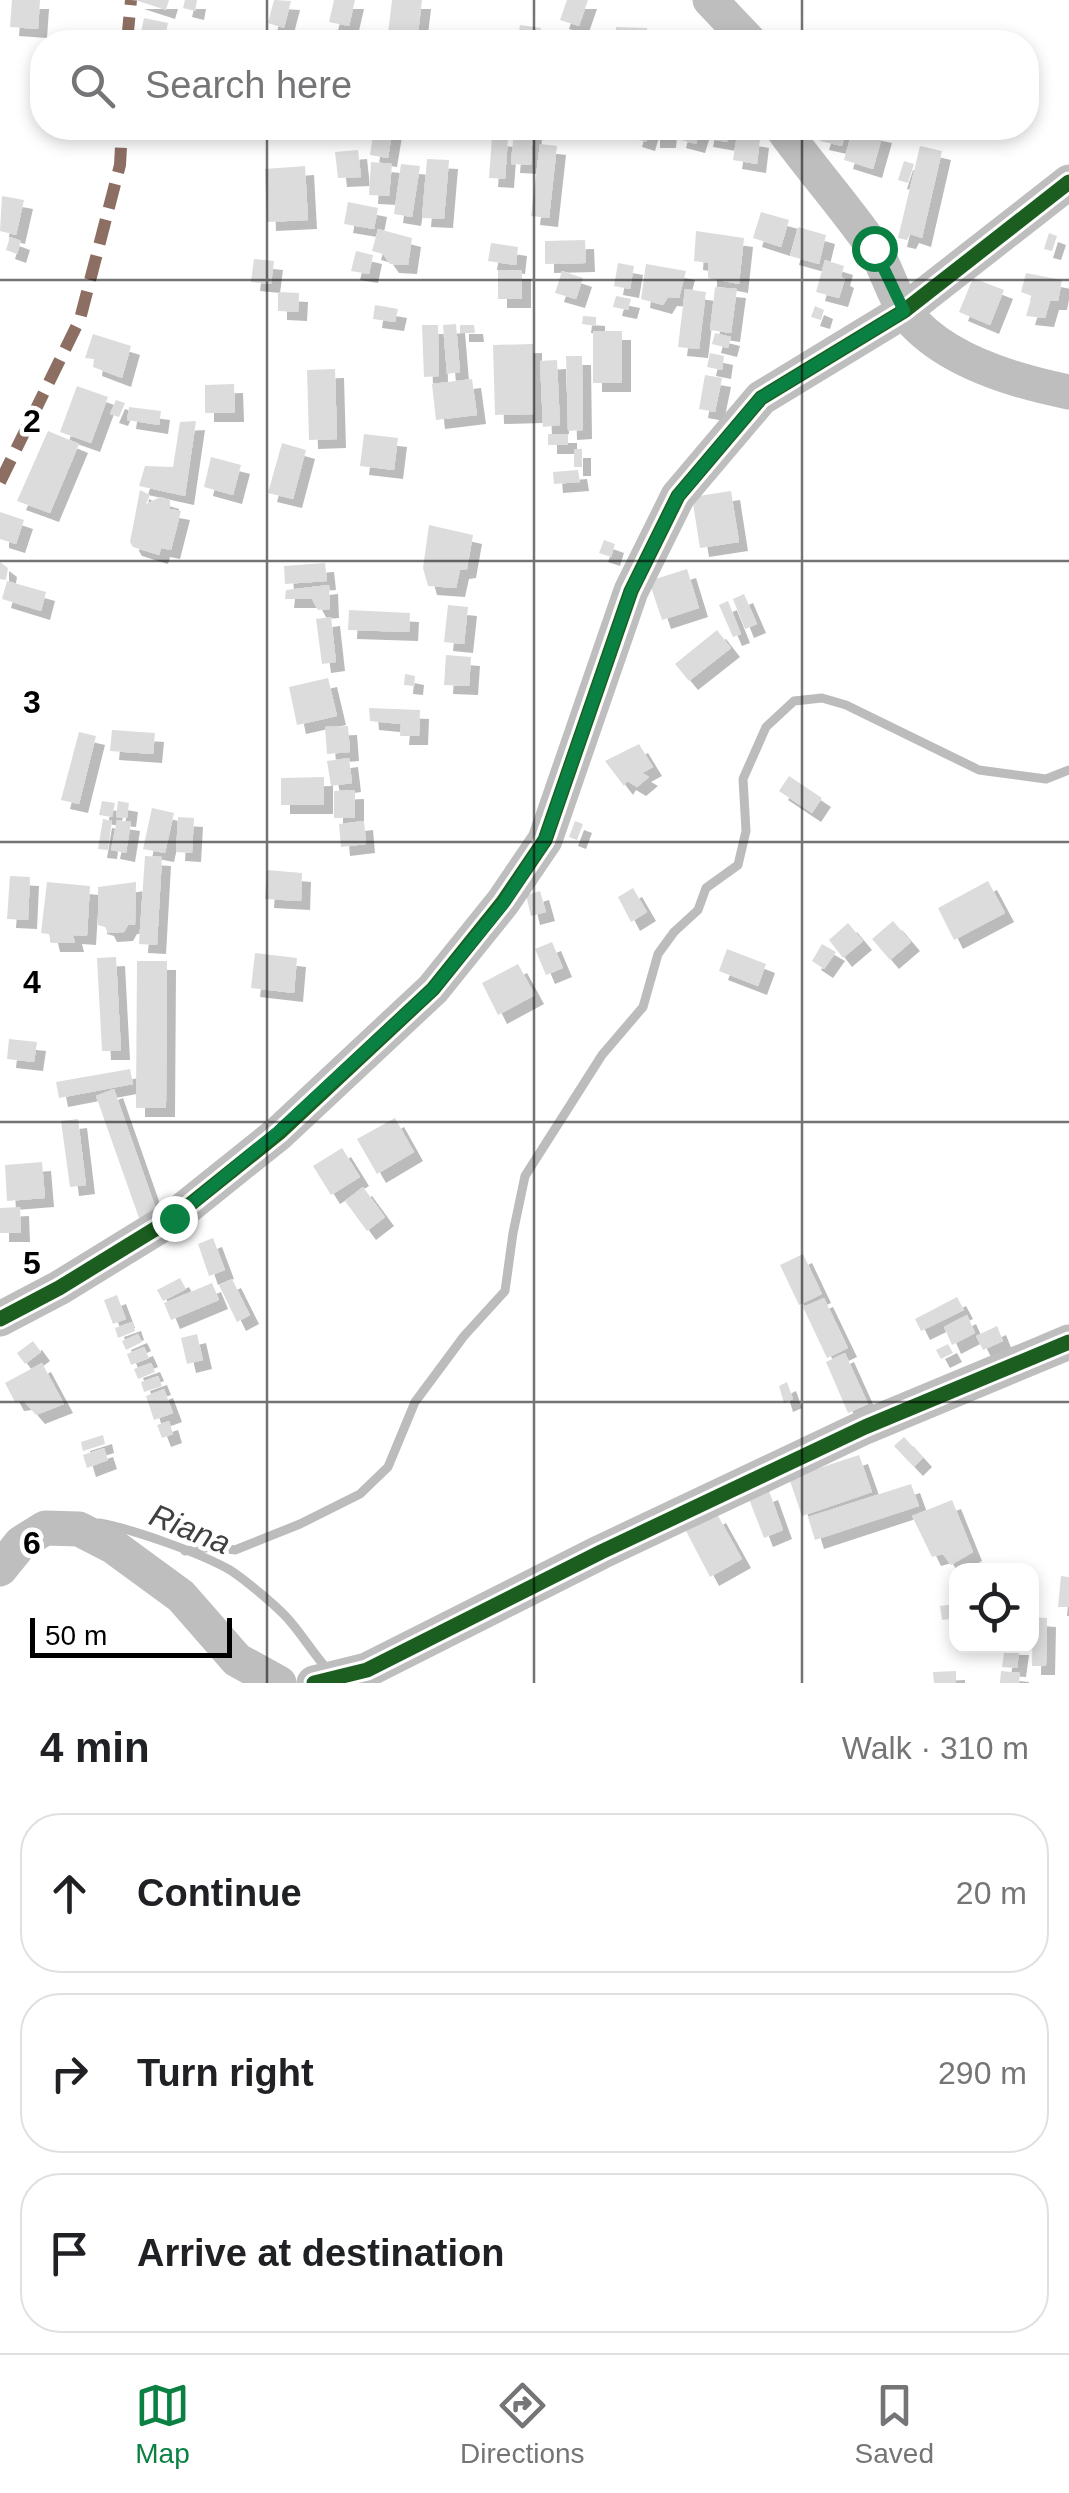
<!DOCTYPE html>
<html lang="en">
<head>
<meta charset="utf-8">
<style>
  :root { --surface:#fff; --page:#f6f6f6; --text:#202124; --muted:#757577; --line:#e0e0e0; --accent:#0b8043 }
  body { margin:0; font-family:Arial,sans-serif; background:var(--page); color:var(--text) }
  .controls { position:absolute; right:30px; bottom:30px; display:grid; overflow:hidden; border-radius:20px; box-shadow:0 5px 15px #0003 }
  .controls button { width:90px; height:90px; display:grid; place-items:center; padding:0; border:0; border-bottom:2px solid var(--line); background:var(--surface); color:var(--text); font:50px sans-serif }
  .scale { position:absolute; left:30px; bottom:25px; width:202px; box-sizing:border-box; padding-left:10px; border:5px solid #000; border-top:0; font-size:28px; line-height:35px; white-space:nowrap; color:#000; -webkit-text-stroke:8px #fff; paint-order:stroke }
  .stop { position:absolute; width:30px; height:30px; margin:-22px; border:8px solid #0b8043; border-radius:50%; background:#fff }
  .stop.end { background:#0b8043; border-color:#fff; box-shadow:0 2px 10px #0008 }
  .list { margin:0; padding:0; list-style:none }
  h2 { display:flex; justify-content:space-between; align-items:center; height:130px; margin:0; padding:0 40px; font-size:42px }
  h2 small { font-size:32px; font-weight:400; color:var(--muted) }
  .list li { display:grid; grid-template-columns:65px 1fr auto; gap:30px; align-items:center; box-sizing:border-box; height:160px; margin:0 20px 20px; padding:0 20px; border:2px solid var(--line); border-radius:40px }
  .list b { display:block; font-size:38px; white-space:nowrap }
  .list em { font-size:32px; font-style:normal; color:var(--muted) }
  .icon { flex:none; width:55px; height:55px; fill:none; stroke:currentColor; stroke-width:2; stroke-linecap:round; stroke-linejoin:round }
  .map { position:relative; flex:none; width:1069px; height:1683px; overflow:hidden }
  .search { position:absolute; background:var(--surface); box-shadow:0 5px 15px #0003; left:30px; right:30px; top:30px; height:110px; display:flex; align-items:center; gap:25px; box-sizing:border-box; padding:0 35px; border-radius:40px; color:var(--muted); font-size:38px }
  .sheet { height:670px; background:var(--surface) }
  nav { display:flex; justify-content:space-around; align-items:center; box-sizing:border-box; height:140px; border-top:2px solid var(--line); background:var(--surface); font-size:28px; color:var(--muted) }
  nav a { display:grid; justify-items:center; gap:5px }
  nav .on { color:var(--accent) }
  .map>svg:first-child { display:block }
  .lines { fill:none; stroke-linecap:round; stroke-linejoin:round }
  .stream { stroke:#bcbcbc; stroke-width:9 }
  .building { fill:#dcdcdc; filter:url(#shadow) }
  .minor { stroke:#bebebe; stroke-width:35 }
  .quiet { stroke:#8d6e63; stroke-width:12; stroke-dasharray:25 12; stroke-linecap:butt }
  .cycleway-casing { stroke:#fff; stroke-width:21 }
  .cycleway { stroke:#1b5e20; stroke-width:15 }
  .route { stroke:#0b8043; stroke-width:12 }
  .grid { fill:none; stroke:#000; stroke-width:2.5; stroke-opacity:0.55 }
  .labels { text-anchor:middle; dominant-baseline:central; stroke-width:9; stroke-linejoin:round; paint-order:stroke }
  .water-label { font-size:32px; font-style:italic; fill:#404040; stroke:#fff }
  .grid-label { font-size:32px; text-anchor:middle; font-weight:bold; fill:#000; stroke:#fff; stroke-width:9; stroke-linejoin:round; paint-order:stroke }
</style>
</head>
<body>
<div class="map">
<svg width="1069" height="1683" viewBox="0 0 1069 1683">
  <defs>
    <filter id="shadow"><feDropShadow dx="9" dy="9" stdDeviation="0" flood-color="#0004"/></filter>
  </defs>
  <rect width="100%" height="100%" fill="#fff"/>
  <g class="lines">
    <g class="stream">
      <path d="M99,1523C133,1529 200,1553 230,1570C244,1579 278,1607 289,1620C303,1636 313,1653 327,1669"/>
      <polyline points="185,1551 212,1547 235,1550 300,1524 360,1494 388,1467 415,1402 464,1336 505,1291 513,1233 525,1176 602,1055 643,1007 658,954 674,932 698,910 706,888 738,865 746,831 743,779 766,727 794,701 822,698 846,705 979,770 1046,779 1069,770"/>
    </g>
  </g>
  <g class="building">
    <polygon points="12,0 40,0 38,29 10,27"/>
    <polygon points="135,0 169,0 166,10"/>
    <polygon points="185,0 197,0 195,11 183,8"/>
    <polygon points="274,0 291,1 284,28 268,23"/>
    <polygon points="334,0 355,0 349,26 329,22"/>
    <polygon points="392,0 422,0 417,42 387,42"/>
    <polygon points="567,0 588,0 579,26 560,20"/>
    <polygon points="144,18 168,23 164,42 139,42"/>
    <polygon points="520,25 541,28 539,42 517,42"/>
    <polygon points="616,27 647,28 647,42 616,42"/>
    <polygon points="374,128 393,128 388,158 370,155"/>
    <polygon points="514,128 533,128 531,165 511,164"/>
    <polygon points="636,128 650,128 646,142 633,138"/>
    <polygon points="651,128 668,128 667,139 651,139"/>
    <polygon points="680,128 701,128 696,144 677,139"/>
    <polygon points="706,128 729,128 727,142 704,138"/>
    <polygon points="824,128 847,128 842,146 820,141"/>
    <polygon points="853,128 883,134 873,169 844,160"/>
    <polygon points="737,135 760,139 757,164 733,160"/>
    <polygon points="492,137 508,138 505,179 489,178"/>
    <polygon points="540,144 557,146 549,218 531,216"/>
    <polygon points="920,146 942,151 922,238 910,234 907,240 898,238"/>
    <polygon points="358,150 361,177 338,178 335,152"/>
    <polygon points="427,159 449,160 444,219 422,218"/>
    <polygon points="904,161 914,164 908,183 898,180"/>
    <polygon points="371,162 392,164 389,196 369,195"/>
    <polygon points="401,164 420,166 412,217 394,214"/>
    <polygon points="305,166 308,220 267,222 265,169"/>
    <polygon points="2,196 24,200 16,235 0,231"/>
    <polygon points="348,202 378,208 374,229 344,224"/>
    <polygon points="761,212 789,220 781,247 753,238"/>
    <polygon points="798,227 826,235 819,264 790,256"/>
    <polygon points="378,229 412,238 408,265 390,264 383,254 372,251"/>
    <polygon points="696,231 744,238 739,284 708,278 708,263 694,261"/>
    <polygon points="1049,233 1057,236 1052,251 1044,249"/>
    <polygon points="10,237 21,241 17,254 6,250"/>
    <polygon points="585,240 586,263 545,264 545,241"/>
    <polygon points="491,243 518,247 516,265 488,261"/>
    <polygon points="356,251 373,255 369,274 351,271"/>
    <polygon points="254,259 274,261 271,284 251,282"/>
    <polygon points="825,260 844,266 841,277 845,279 839,298 816,292"/>
    <polygon points="618,263 634,266 630,289 614,286"/>
    <polygon points="646,264 686,271 679,298 668,297 663,305 641,299"/>
    <rect x="498" y="270" width="24" height="29"/>
    <polygon points="562,271 583,278 576,299 555,293"/>
    <polygon points="1026,273 1062,280 1058,301 1050,301 1045,318 1026,316 1032,296 1021,292"/>
    <polygon points="973,278 1004,290 990,325 959,312"/>
    <polygon points="715,287 737,289 731,333 710,330"/>
    <polygon points="685,289 706,292 699,349 678,347"/>
    <polygon points="278,292 299,293 298,312 278,311"/>
    <polygon points="616,296 631,299 628,310 613,307"/>
    <polygon points="375,305 398,309 395,322 373,319"/>
    <polygon points="815,306 824,310 821,320 811,317"/>
    <polygon points="583,316 596,317 596,326 582,324"/>
    <polygon points="456,324 460,372 447,374 443,325"/>
    <polygon points="422,325 438,325 439,376 424,377"/>
    <polygon points="460,325 474,325 475,333 460,333"/>
    <rect x="593" y="331" width="29" height="52"/>
    <polygon points="715,333 731,337 728,348 712,344"/>
    <polygon points="93,334 131,346 122,378 93,367 94,359 85,358"/>
    <polygon points="533,344 534,414 495,415 493,345"/>
    <polygon points="710,353 724,356 722,370 707,367"/>
    <polygon points="566,356 582,356 583,430 568,431"/>
    <polygon points="557,360 560,425 543,427 540,361"/>
    <polygon points="335,369 337,439 309,440 307,370"/>
    <polygon points="705,375 722,378 715,412 699,409"/>
    <polygon points="472,379 477,415 436,420 432,384"/>
    <polygon points="234,384 235,413 205,413 205,385"/>
    <polygon points="77,386 108,397 91,443 60,432"/>
    <polygon points="116,400 125,403 119,417 110,414"/>
    <polygon points="129,407 161,411 159,425 127,420"/>
    <polygon points="196,421 185,496 139,486 145,466 173,467 180,422"/>
    <polygon points="48,431 79,444 50,513 17,501"/>
    <polygon points="364,434 398,438 394,470 360,466"/>
    <rect x="548" y="434" width="20" height="11"/>
    <polygon points="282,443 306,450 293,499 268,493"/>
    <rect x="574" y="449" width="8" height="18"/>
    <polygon points="211,457 241,465 233,495 204,487"/>
    <polygon points="578,470 580,482 554,484 553,472"/>
    <polygon points="140,490 150,495 146,504 160,497 170,500 170,509 181,511 171,550 161,548 159,555 133,547 130,542"/>
    <polygon points="731,491 739,542 700,548 692,497"/>
    <polygon points="0,512 24,520 16,544 0,539"/>
    <polygon points="429,525 473,535 467,569 460,570 456,588 428,586 423,568"/>
    <polygon points="604,540 615,544 611,557 599,553"/>
    <polygon points="0,562 8,568 6,580 0,579"/>
    <polygon points="325,563 327,581 285,584 284,566"/>
    <polygon points="687,569 699,608 662,620 649,581"/>
    <polygon points="7,581 46,592 41,611 2,599"/>
    <polygon points="329,585 330,609 318,610 312,599 285,599 286,590"/>
    <polygon points="744,594 757,624 745,629 733,599"/>
    <polygon points="728,601 741,634 733,637 719,605"/>
    <polygon points="448,605 468,607 464,644 444,642"/>
    <polygon points="349,610 410,613 409,632 348,630"/>
    <polygon points="331,617 336,662 322,664 316,619"/>
    <polygon points="717,630 731,648 689,681 675,664"/>
    <polygon points="446,655 471,657 469,686 444,685"/>
    <polygon points="405,674 415,676 414,686 404,685"/>
    <polygon points="328,678 337,716 297,725 289,687"/>
    <polygon points="369,708 420,710 419,736 400,736 401,724 370,721"/>
    <polygon points="348,726 350,752 327,754 325,727"/>
    <polygon points="112,730 155,733 153,754 110,751"/>
    <polygon points="79,732 96,736 79,804 61,800"/>
    <polygon points="639,744 653,767 642,773 649,777 637,787 627,781 624,786 605,761"/>
    <polygon points="349,758 352,783 331,786 327,761"/>
    <polygon points="789,776 822,798 812,813 779,791"/>
    <polygon points="324,777 324,805 281,805 281,778"/>
    <polygon points="355,790 355,818 334,818 334,791"/>
    <polygon points="102,801 115,803 112,817 99,815"/>
    <polygon points="118,801 129,803 127,818 116,817"/>
    <polygon points="152,808 174,813 165,853 143,849"/>
    <polygon points="178,817 194,818 192,853 176,852"/>
    <polygon points="103,819 112,821 108,850 98,849"/>
    <polygon points="117,820 131,822 126,853 111,850"/>
    <polygon points="364,821 366,844 341,847 339,824"/>
    <polygon points="575,821 583,824 577,840 569,837"/>
    <polygon points="145,856 162,857 157,945 139,944"/>
    <polygon points="267,870 302,873 301,901 265,899"/>
    <polygon points="10,876 30,877 28,920 7,919"/>
    <polygon points="988,881 1005,913 954,940 938,908"/>
    <polygon points="47,882 90,886 87,936 73,935 75,943 51,943 49,934 41,933"/>
    <polygon points="136,882 135,925 128,925 124,932 108,933 105,927 98,925 98,887"/>
    <polygon points="633,888 647,912 631,922 618,897"/>
    <polygon points="540,891 546,912 531,916 526,895"/>
    <polygon points="893,921 911,942 890,960 872,939"/>
    <polygon points="848,923 863,941 843,958 829,940"/>
    <polygon points="552,942 563,968 546,975 535,949"/>
    <polygon points="822,944 836,952 824,969 812,961"/>
    <polygon points="727,949 766,964 758,986 719,971"/>
    <polygon points="255,953 297,958 294,993 251,988"/>
    <polygon points="116,957 121,1051 102,1051 97,958"/>
    <polygon points="137,961 167,961 166,1108 136,1108"/>
    <polygon points="518,964 535,995 498,1015 482,983"/>
    <polygon points="9,1039 37,1042 34,1062 7,1059"/>
    <polygon points="130,1069 133,1084 59,1098 56,1082"/>
    <polygon points="114,1089 157,1212 139,1218 96,1096"/>
    <polygon points="395,1118 414,1152 377,1174 357,1139"/>
    <polygon points="78,1119 86,1185 70,1187 61,1121"/>
    <polygon points="342,1148 360,1177 331,1195 313,1166"/>
    <polygon points="42,1162 45,1198 7,1201 5,1165"/>
    <polygon points="363,1187 385,1217 367,1231 345,1201"/>
    <polygon points="20,1207 21,1233 0,1233 0,1208"/>
    <polygon points="213,1238 225,1270 209,1276 198,1244"/>
    <polygon points="803,1254 822,1294 799,1305 780,1265"/>
    <polygon points="180,1278 186,1289 163,1301 157,1290"/>
    <polygon points="232,1279 250,1315 237,1322 219,1285"/>
    <polygon points="212,1283 219,1300 171,1320 164,1303"/>
    <polygon points="117,1295 126,1319 113,1324 104,1300"/>
    <polygon points="957,1297 964,1310 921,1331 915,1319"/>
    <polygon points="824,1298 848,1348 827,1358 803,1307"/>
    <polygon points="967,1315 975,1333 952,1345 944,1327"/>
    <polygon points="132,1322 135,1331 118,1338 115,1328"/>
    <polygon points="997,1326 1003,1341 983,1350 976,1336"/>
    <polygon points="138,1334 142,1342 126,1350 122,1341"/>
    <polygon points="197,1334 203,1360 187,1364 181,1338"/>
    <polygon points="33,1341 41,1352 25,1364 17,1353"/>
    <polygon points="948,1344 953,1353 941,1359 936,1350"/>
    <polygon points="144,1347 149,1358 131,1365 127,1354"/>
    <polygon points="845,1353 868,1404 848,1413 826,1362"/>
    <polygon points="42,1363 64,1404 36,1415 24,1401 15,1402 5,1383"/>
    <polygon points="151,1363 155,1372 138,1379 134,1369"/>
    <polygon points="158,1376 162,1386 144,1392 141,1382"/>
    <polygon points="787,1382 793,1399 784,1403 779,1386"/>
    <polygon points="164,1389 173,1413 154,1420 146,1396"/>
    <polygon points="169,1421 173,1434 162,1438 157,1425"/>
    <polygon points="103,1435 105,1444 83,1451 81,1442"/>
    <polygon points="904,1437 923,1458 914,1467 894,1446"/>
    <polygon points="104,1448 108,1460 87,1468 83,1455"/>
    <polygon points="859,1455 872,1492 802,1516 789,1478"/>
    <polygon points="911,1484 919,1506 815,1540 808,1517"/>
    <polygon points="769,1491 783,1530 764,1538 749,1499"/>
    <polygon points="952,1500 973,1552 951,1565 943,1554 932,1557 912,1516"/>
    <polygon points="717,1514 742,1559 710,1577 686,1531"/>
    <polygon points="1061,1576 1069,1577 1069,1607 1058,1607"/>
    <polygon points="955,1604 956,1618 942,1620 940,1606"/>
    <polygon points="1033,1617 1047,1618 1046,1666 1032,1666"/>
    <polygon points="1005,1646 1020,1646 1017,1668 1002,1667"/>
    <polygon points="956,1671 956,1683 934,1683 933,1672"/>
    <polygon points="1001,1671 1020,1673 1019,1683 1000,1683"/>
  </g>
  <g class="lines">
    <g class="minor">
      <polyline points="710,0 750,42"/>
      <path d="M782,128C810,167 843,204 871,244C886,264 891,292 906,313C941,360 1014,381 1069,392"/>
      <polyline points="0,1319 59,1288 173,1218 279,1133 433,989 503,902 545,840 631,591 678,496 761,398 904,311 1069,182"/>
      <polyline points="0,1569 21,1543 45,1528 79,1529 114,1547 181,1596 237,1660 279,1683"/>
      <polyline points="314,1683 367,1670 601,1552 865,1427 1069,1342"/>
    </g>
    <g class="quiet">
      <polyline points="127,42 131,0"/>
      <polyline points="0,482 80,319 120,165 122,128"/>
    </g>
    <defs>
      <g id="cycleway">
        <polyline points="0,1319 59,1288 173,1218 279,1133 433,989 503,902 545,840 631,591 678,496 761,398 904,311 1069,182"/>
        <polyline points="314,1683 367,1670 601,1552 865,1427 1069,1342"/>
      </g>
    </defs>
    <use href="#cycleway" class="cycleway-casing"/>
    <use href="#cycleway" class="cycleway"/>
  </g>
  <g class="lines">
    <polyline class="route" points="174,1218 278,1132 433,989 504,902 545,840 631,591 678,496 761,398 904,311 874,248"/>
  </g>
  <path class="grid" d="M267,0V42M534,0V42M802,0V42M267,128V1683M534,128V1683M802,128V1683M0,280H1069M0,561H1069M0,842H1069M0,1122H1069M0,1402H1069"/>
  <g class="labels">
    <g class="water-label">
      <text transform="translate(190 1529) rotate(22)">Riana</text>
    </g>
  </g>
  <g class="grid-label">
    <text x="32" y="432">2</text>
    <text x="32" y="713">3</text>
    <text x="32" y="993">4</text>
    <text x="32" y="1274">5</text>
    <text x="32" y="1554">6</text>
  </g>
</svg>
<div class="controls">
<button><svg class="icon" aria-label="locate" viewBox="0 0 24 24"><circle cx="12" cy="12" r="6"/><path d="M12 2v4M12 18v4M2 12h4M18 12h4"/></svg></button>
</div>
<div class="scale">50 m</div>
<div class="stop" style="left:874px;top:248px"></div>
<div class="stop end" style="left:174px;top:1218px"></div>
<div class="search"><svg class="icon" aria-label="search" viewBox="0 0 24 24"><circle cx="10" cy="10" r="6"/><path d="M15 15l6 6"/></svg>Search here</div>
</div>
<section class="sheet">
<h2>4 min<small>Walk · 310 m</small></h2>
<ul class="list">
<li><svg class="icon" aria-label="ahead" viewBox="0 0 24 24"><path d="M12 20V5M6 11l6-6 6 6"/></svg><div><b>Continue</b></div><em>20 m</em></li>
<li><svg class="icon" aria-label="right" viewBox="0 0 24 24"><path d="M7 20v-9h11M14 6l5 5-5 5"/></svg><div><b>Turn right</b></div><em>290 m</em></li>
<li><svg class="icon" aria-label="arrive" viewBox="0 0 24 24"><path d="M6 21V4h12l-3 4 3 4H6"/></svg><div><b>Arrive at destination</b></div></li>
</ul>
</section>
<nav>
<a class="on"><svg class="icon" aria-label="map" viewBox="0 0 24 24"><path d="M3 6l6-2 6 2 6-2v14l-6 2-6-2-6 2zM9 4v14M15 6v14"/></svg>Map</a>
<a><svg class="icon" aria-label="directions" viewBox="0 0 24 24"><path d="M12 3l9 9-9 9-9-9zM9 14v-3h6M13 9l2 2-2 2"/></svg>Directions</a>
<a><svg class="icon" aria-label="saved" viewBox="0 0 24 24"><path d="M7 4h10v16l-5-4-5 4z"/></svg>Saved</a>
</nav>
</body>
</html>
